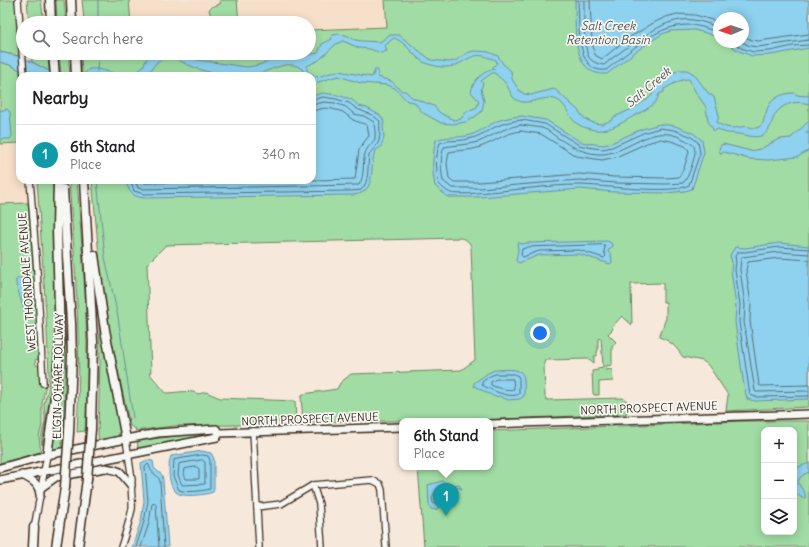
<!DOCTYPE html>
<html lang="en">
<head>
<meta charset="utf-8">
<style>
  :root { --surface:#fff; --page:#f6f6f6; --text:#202124; --muted:#757577; --line:#e0e0e0; --accent:#0b8043 }
  body { margin:0; font-family:Delius,sans-serif; background:var(--page); color:var(--text) }
  .controls { position:absolute; right:12px; bottom:12px; display:grid; overflow:hidden; border-radius:8px; box-shadow:0 2px 10px #0003 }
  .controls button { width:36px; height:36px; display:grid; place-items:center; padding:0; border:0; border-bottom:1px solid var(--line); background:var(--surface); color:var(--text); font:20px sans-serif }
  .compass { position:absolute; left:713px; top:12px; width:36px; height:36px; border-radius:50%; background:var(--surface); box-shadow:0 2px 10px #0003; rotate:268deg }
  .you { position:absolute; left:540px; top:333px; width:14px; height:14px; margin:-10px; border:3px solid #fff; border-radius:50%; background:#1a73e8; box-shadow:0 0 0 6px #1a73e833 }
  .badge { display:grid; place-items:center; width:26px; height:26px; border-radius:50%; background:var(--accent); color:#fff; font-size:13px; font-weight:700 }
  .pin { position:absolute; translate:-50% -33px; filter:drop-shadow(0 1px 2px #0008) }
  .pin::after { content:''; position:absolute; top:21px; width:14px; height:12px; background:inherit; clip-path:polygon(0 0,100% 0,50% 100%) }
  .popup { position:absolute; left:399px; top:418px; width:94px; height:52px; box-sizing:border-box; display:grid; place-content:center; border-radius:8px; background:var(--surface); filter:drop-shadow(0 1px 3px #0005); font-size:13px; white-space:nowrap; color:var(--muted) }
  .popup b { font-size:15px; color:var(--text) }
  .popup::after { content:''; position:absolute; left:50%; top:100%; margin-left:-8px; border:8px solid transparent; border-top-color:var(--surface) }
  .list { margin:0; padding:0; list-style:none }
  h2 { display:flex; justify-content:space-between; align-items:center; height:52px; margin:0; padding:0 16px; font-size:17px }
  h2 small { font-size:13px; font-weight:400; color:var(--muted) }
  .list li { display:grid; grid-template-columns:26px 1fr auto; gap:12px; align-items:center; box-sizing:border-box; height:60px; padding:0 16px; border-top:1px solid var(--line) }
  .list b { display:block; font-size:15px; white-space:nowrap }
  .list p { margin:0; font-size:13px; white-space:nowrap; color:var(--muted) }
  .list em { font-size:13px; font-style:normal; color:var(--muted) }
  .icon { flex:none; width:22px; height:22px; fill:none; stroke:currentColor; stroke-width:2; stroke-linecap:round; stroke-linejoin:round }
  .map { position:relative; flex:none; width:809px; height:547px; overflow:hidden }
  .search { position:absolute; background:var(--surface); box-shadow:0 2px 10px #0003; left:16px; top:16px; width:300px; height:44px; display:flex; align-items:center; gap:10px; box-sizing:border-box; padding:0 14px; border-radius:22px; color:var(--muted); font-size:15px }
  .panel { position:absolute; background:var(--surface); box-shadow:0 2px 10px #0003; left:16px; top:72px; width:300px; height:112px; border-radius:12px }
  .map>svg:first-child { display:block }
  .built { fill:#f6e0ca }
  .green { fill:#a0dca3; stroke:#6e8360; fill-rule:evenodd }
  .water { fill:#8ed2ef; stroke:#6d8f9b; fill-rule:evenodd }
  .lines { fill:none; stroke-linecap:round; stroke-linejoin:round }
  .shore { stroke:#5c6d72; stroke-width:1 }
  .stream { stroke:#6d8f9b; stroke-width:1 }
  .minor-casing { stroke:#3b2a1e; stroke-width:8 }
  .major-casing { stroke:#3b2a1e; stroke-width:10 }
  .highway-casing { stroke:#3b2a1e; stroke-width:11 }
  .minor { stroke:#f6f6f2; stroke-width:5.5 }
  .major { stroke:#f6f6f2; stroke-width:7 }
  .highway { stroke:#f6f6f2; stroke-width:8 }
  .highway-bridge-casing { stroke:#3b2a1e; stroke-width:11; stroke-linecap:butt }
  .highway-bridge { stroke:#f6f6f2; stroke-width:8 }
  .labels { text-anchor:middle; dominant-baseline:central; stroke-width:3.5; stroke-linejoin:round; paint-order:stroke }
  .street-label { font-size:11px; fill:#3b2a1e; stroke:#f6f6f2 }
  .water-label { font-size:12px; font-style:italic; fill:#505452; stroke:#f6f6f2 }
</style>
</head>
<body>
<div class="map">
<svg width="809" height="547" viewBox="0 0 809 547">
  <rect width="100%" height="100%" fill="#f6e9db"/>
  <filter id="ink" filterUnits="userSpaceOnUse"><feTurbulence type="fractalNoise" baseFrequency=".025" numOctaves="2"/><feDisplacementMap in="SourceGraphic" scale="8" xChannelSelector="R" yChannelSelector="G"/><feConvolveMatrix kernelMatrix="1 2 1 2 8 2 1 2 1" color-interpolation-filters="sRGB"/></filter>
  <g filter="url(#ink)">
    <g class="built">
      <polygon points="129,0 385,0 387,27 309,30 309,23 131,23"/>
      <polygon points="20,143 20,180 26,180 28,203 0,204 0,144"/>
    </g>
    <g class="green">
      <polygon points="0,0 15,0 19,56 0,52"/>
      <polygon points="27,0 41,0 44,23 29,23"/>
      <polygon points="56,0 64,0 66,23 57,23"/>
      <polygon points="82,0 129,0 131,23 79,23 78,21 84,20"/>
      <polygon points="220,0 237,0 239,23 213,23 209,10 211,7 220,4"/>
      <path d="M385,0H809V407L726,411L728,395L708,365L703,361L683,357C676,347 671,341 659,337L666,318V302H663V283L631,284L632,325L622,316L612,327L613,329L608,334L616,342L612,347V365L606,366V370L612,369L613,381L599,382V395H594L593,393L592,371L598,370V368L603,367L601,338L598,339V351H597V356H594V363L589,359L547,360H545L544,364L545,397L547,400L623,398L628,402V411L626,414L477,420L304,422L303,420L301,397L303,394L337,389L340,383L351,374L461,370L475,360L471,246C468,240 465,239 460,238L166,245L147,264L151,373H149L166,393C175,393 192,389 198,394L206,392L220,398L295,401L296,420L294,422L246,424L239,425L173,426L135,431L136,429L130,426L106,316L101,278L92,180H312V76H82L81,53H309V30L387,27ZM719,18H743V42H719Z"/>
      <polygon points="31,53 48,53 49,71 32,62"/>
      <polygon points="59,53 68,53 70,74 61,74"/>
      <polygon points="0,62 10,65 20,70 20,143 0,144"/>
      <polygon points="37,180 53,180 56,345 53,377 42,445 41,438 45,421 44,403 48,390 49,373 46,314"/>
      <path d="M69,180H77C83,263 91,348 85,431L77,432C82,348 75,264 69,180Z"/>
      <polygon points="28,203 37,309 39,356 38,359 35,360 36,365 39,366 40,369 40,384 46,384 42,403 42,425 39,437 41,452 0,463 0,204"/>
      <polygon points="62,276 66,348 64,412 62,443 64,443 63,448 55,450 52,448 61,396 62,380"/>
      <polygon points="99,324 101,324 120,430 118,436 116,437 99,441 98,434 100,362"/>
      <path d="M744,421H809V547H424L418,467H490V431ZM764,430H794V532H764Z"/>
      <polygon points="206,432 214,432 214,435 149,447 138,448 137,441"/>
    </g>
    <g class="water">
      <path d="M575,0H809V48L771,55L752,56L739,51L725,42H743V18H719V38L706,33L694,30L671,31L662,34L635,52L607,74C570,77 576,24 575,0Z"/>
      <path d="M338,34L346,35L355,40L362,41L380,42L389,35H399L427,57L431,60L449,62L455,61L467,53L474,51L489,52L498,56L503,64L511,71L512,79L519,90L524,94L532,95L534,94L554,89L557,91L571,104L577,109L585,119L594,123L602,124L612,120L614,117L632,109L648,99L652,95L654,89L660,82L673,73L679,70H687L694,74L708,93L714,97L719,115L717,123C726,128 732,129 741,127C747,125 754,130 759,127C764,124 764,118 766,113C769,99 781,93 794,93C799,97 805,95 809,96V104C794,100 779,104 773,119C771,125 769,132 763,135C755,139 747,135 739,134C731,133 725,134 718,129L714,131L708,121L706,107L696,93L689,79C680,79 672,85 664,89V92L659,94C657,106 644,110 634,116C619,124 605,135 587,128C582,127 577,124 574,121C567,114 567,105 557,100C543,93 525,110 513,97C510,93 509,88 506,84C503,79 498,78 495,73H492L481,81L483,83L481,89L484,101L482,111L475,117L466,122L453,124L441,123L423,113L414,102L407,101L395,88L387,85L361,83L338,76L312,84V76H300L303,74V70C289,57 269,72 254,75C249,76 243,76 238,76C220,77 189,68 174,57L171,59L164,58L157,62L146,76H132L136,74L143,66L148,57L154,53H177L198,60L247,67L259,65L280,56H302L318,53L322,44L332,39L331,37L333,35ZM394,38C407,42 415,60 428,64C437,67 449,69 458,64C464,62 469,57 475,56C482,54 489,58 496,60L497,63L492,68L495,69C483,71 473,80 471,92L479,101L477,107L466,112L461,119L454,120L440,113L434,106L413,98L405,91H402L391,81L378,77V70H375L372,77L338,71L317,77L307,71V66L319,60L336,44L343,41L359,48L370,49L381,53L387,51L385,46L391,40Z"/>
      <path d="M0,52L22,57L51,72L70,74H82L85,73L89,69C102,68 111,73 123,76H34L32,72L29,71L20,70L10,65L0,62Z"/>
      <path d="M323,93L337,95L351,99L359,106L367,108L381,116L384,122L383,126L384,138L381,147L376,150L374,154C370,171 376,194 352,195L144,198C130,196 130,192 125,180H312V96Z"/>
      <polygon points="7,109 10,112 12,136 10,139 0,139 0,111"/>
      <path d="M522,116L546,120L581,142L594,144L603,145L611,143L642,129L660,124L675,126L693,133L702,140L704,152L692,189L685,191L667,193L614,192L580,189L480,197H448L435,186C432,170 432,156 436,140C446,136 456,138 466,136C478,134 487,126 497,121C505,118 513,117 522,116Z"/>
      <polygon points="809,121 809,130 805,133 809,133 809,150 798,157 768,160 749,159 724,152 721,154 719,150 720,146 723,144 751,151 760,149 779,139 791,138"/>
      <polygon points="608,241 612,244 611,248 609,249 608,252 611,254 612,262 610,264 579,254 539,255 519,263 516,261 518,249 517,243 520,243 521,244 528,243"/>
      <polygon points="779,243 809,246 809,399 755,401 747,399 743,380 735,322 736,306 731,270 732,262 730,255 735,247 745,248"/>
      <path d="M18,278H23L25,282C24,294 29,306 26,317L16,284V280Z"/>
      <path d="M495,370C502,370 520,367 523,375C525,381 524,390 524,396L520,399L508,400L499,396L495,397L474,386V383L488,373Z"/>
      <path d="M202,451L211,453L214,459V489L213,492C206,495 181,498 176,492C171,488 169,478 169,472C169,467 169,461 171,456Z"/>
      <polygon points="147,460 153,461 154,468 162,475 163,480 168,547 132,547 141,521 144,501 141,463"/>
      <path d="M809,463V472L803,475L798,480C798,488 807,491 805,498H802L794,492V469Z"/>
      <path d="M442,481L449,484L459,485L462,489C454,487 453,483 446,491H442L440,490L435,492L432,498L433,503L438,505L439,507L436,510L431,509L429,505L428,485Z"/>
    </g>
    <g class="lines">
      <g class="shore">
        <path d="M578,0C580,20 574,74 606,70C640,44 673,8 719,34"/>
        <path d="M584,0C584,12 583,51 590,59C593,62 600,65 604,65C617,54 630,45 644,36C672,18 688,14 719,28"/>
        <polyline points="590,0 592,42 595,55 602,59 627,39 655,22 666,17 677,14 695,15 719,22"/>
        <polyline points="743,36 752,40 758,41 809,34"/>
        <polyline points="733,42 741,48 753,52 770,51 793,46 809,45"/>
        <polyline points="742,42 750,46 758,47 809,40"/>
        <polyline points="312,111 325,108 333,109 343,112 353,120 367,125 369,136 364,142 359,150 355,179 312,180"/>
        <path d="M522,120L545,124L579,145L593,148L603,149L612,147L643,133L660,128L674,130L690,136L698,142L700,153L689,185C673,195 601,185 579,185C549,185 518,190 488,192C477,193 460,195 451,193C447,192 442,187 439,184C436,171 435,155 440,143C449,139 459,142 468,139C480,137 489,129 500,125C507,122 514,121 522,120Z"/>
        <path d="M521,125C528,126 536,127 542,128C549,130 553,135 558,138C572,147 586,155 604,154C630,151 649,126 677,136C683,139 688,141 693,145C694,145 695,151 695,152C695,158 688,179 683,183L666,184L615,183L579,180L480,188H452L443,181C441,171 440,157 444,147C455,145 466,145 478,142C494,136 501,128 521,125Z"/>
        <path d="M521,131L541,134L576,156L602,160L616,157L647,143L661,139L671,141L685,146L688,149L689,152L684,168L679,177L666,178L615,177L579,174L479,182H454L449,178L447,163L449,152C459,150 469,151 480,147C495,142 504,133 521,131Z"/>
        <path d="M130,180L134,191L144,194L352,191L361,190C370,182 367,167 369,156C371,149 378,147 379,140C381,134 379,127 380,121L372,115L357,109L349,103L336,99L323,97L312,100"/>
        <path d="M135,180L138,188L144,189L359,185C365,176 362,164 365,154C366,147 374,143 375,138C376,133 374,127 374,122L364,116L354,114L346,107L335,103L324,102L312,105"/>
        <polyline points="141,180 145,183 294,180"/>
        <polygon points="604,245 605,247 604,252 606,256 604,258 579,250 539,251 523,257 521,255 522,249 528,247"/>
        <polyline points="809,249 779,247 745,252 738,252 735,256 736,262 735,270 740,305 739,322 750,395 756,397 809,396"/>
        <polyline points="809,254 779,252 742,257 741,258 740,270 745,305 744,322 755,391 756,392 809,391"/>
        <polyline points="809,260 779,258 748,262 746,270 751,304 750,321 759,385 761,386 809,385"/>
        <path d="M496,374H514L518,376L519,378V394C510,399 491,390 482,385V382L490,376Z"/>
        <path d="M497,379H513L514,389C508,391 497,388 491,385V382Z"/>
        <path d="M202,455L208,456L210,460V489C202,491 187,493 179,490L173,476L174,460Z"/>
        <polygon points="202,460 205,462 205,484 182,485 178,475 179,464"/>
        <polygon points="197,467 199,469 199,479 186,479 184,474 185,469"/>
        <path d="M136,547L144,522L148,501L145,467L148,464L149,465C151,475 157,473 160,481L164,547"/>
        <polyline points="141,547 149,523 152,504 154,503 156,505 159,547"/>
      </g>
      <g class="stream">
        <polyline points="98,0 98,23"/>
        <polyline points="97,71 98,57"/>
        <polyline points="97,180 105,257 118,317 133,418"/>
      </g>
      <defs>
        <g id="minor">
          <polyline points="18,0 24,76"/>
          <polyline points="30,180 37,270 43,383"/>
          <polyline points="253,431 259,547"/>
          <polyline points="313,485 319,504 322,547"/>
          <polyline points="257,507 281,504 313,485 372,480 380,484 382,490 386,547"/>
          <polyline points="34,529 47,455"/>
          <path d="M121,547C125,535 129,522 132,509C133,500 130,490 132,480L126,439"/>
        </g>
        <g id="major">
          <polyline points="490,424 809,414"/>
          <polyline points="0,468 47,455 126,439 158,433 216,429 219,433 402,427"/>
          <path d="M22,475C32,480 39,483 40,495"/>
          <polyline points="0,480 217,437 219,433"/>
          <polyline points="42,487 56,477 105,468 115,470 120,472 131,485"/>
        </g>
        <g id="highway">
          <polyline points="50,0 51,23"/>
          <polyline points="71,0 72,23"/>
          <polyline points="53,53 55,76"/>
          <polyline points="75,53 76,76"/>
          <polyline points="84,180 93,342 91,429"/>
          <polyline points="63,189 71,323 72,356 69,432"/>
          <polyline points="94,255 105,330 126,439"/>
          <polyline points="47,455 55,397 60,343 57,230 58,180"/>
          <polyline points="33,547 34,527"/>
          <polyline points="56,547 65,487"/>
          <polyline points="78,547 87,479"/>
        </g>
      </defs>
      <use href="#minor" class="minor-casing"/>
      <use href="#major" class="major-casing"/>
      <use href="#highway" class="highway-casing"/>
      <use href="#minor" class="minor"/>
      <use href="#major" class="major"/>
      <use href="#highway" class="highway"/>
      <defs>
        <g id="highway-bridge">
          <polyline points="87,479 91,429"/>
          <polyline points="65,487 69,432"/>
        </g>
      </defs>
      <use href="#highway-bridge" class="highway-bridge-casing"/>
      <use href="#highway-bridge" class="highway-bridge"/>
    </g>
  </g>
  <g class="labels">
    <g class="street-label">
      <text transform="translate(27 282) rotate(-94)">WEST THORNDALE AVENUE</text>
      <text transform="translate(58 376) rotate(-89)">ELGIN-O'HARE TOLLWAY</text>
      <text transform="translate(649 408) rotate(-2)">NORTH PROSPECT AVENUE</text>
      <text transform="translate(310 419) rotate(-2)">NORTH PROSPECT AVENUE</text>
    </g>
    <g class="water-label">
      <text x="608" y="25">Salt Creek<tspan x="608" dy="14">Retention Basin</tspan></text>
      <text transform="translate(648 87) rotate(-40)">Salt Creek</text>
    </g>
  </g>
</svg>
<div class="controls">
<button>+</button>
<button>−</button>
<button><svg class="icon" aria-label="layers" viewBox="0 0 24 24"><path d="M12 4l9 5-9 5-9-5zM3 14l9 5 9-5"/></svg></button>
</div>
<svg class="compass" viewBox="-18 -18 36 36"><path d="M0-13l5 13h-10z" fill="#e53935"/><path d="M0 13l5-13h-10z" fill="#757577"/></svg>
<div class="you"></div>
<div class="pin badge" style="left:446px;top:516px;background:#0f9aa8">1</div>
<div class="popup"><b>6th Stand</b>Place</div>
<div class="search"><svg class="icon" aria-label="search" viewBox="0 0 24 24"><circle cx="10" cy="10" r="6"/><path d="M15 15l6 6"/></svg>Search here</div>
<section class="panel">
<h2>Nearby<small></small></h2>
<ul class="list">
<li><span class="badge" style="background:#0f9aa8">1</span><div><b>6th Stand</b><p>Place</p></div><em>340 m</em></li>
</ul>
</section>
</div>
</body>
</html>
